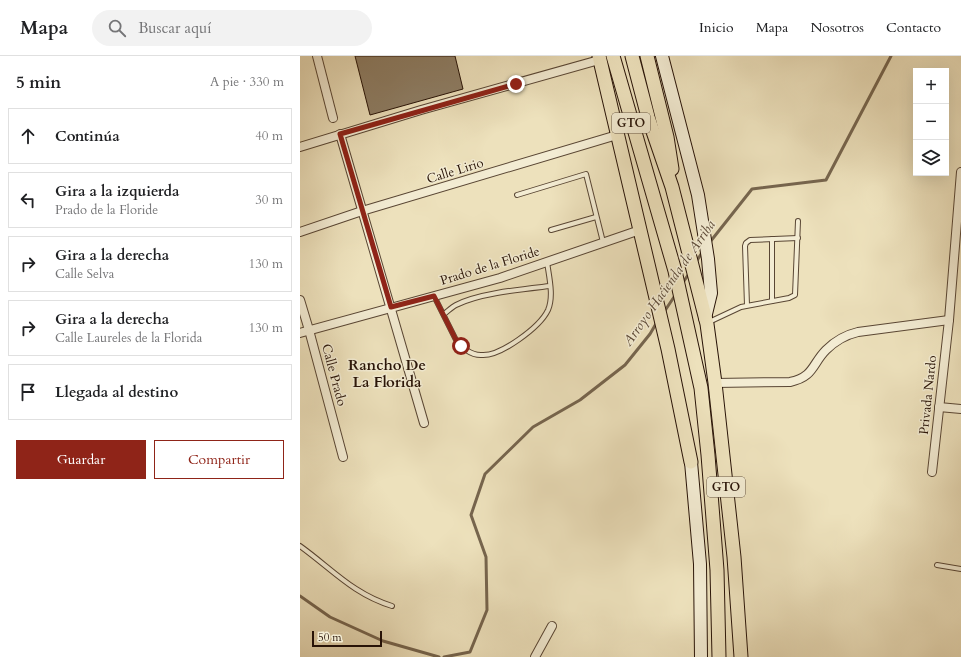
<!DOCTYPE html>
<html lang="es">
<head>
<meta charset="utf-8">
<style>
  :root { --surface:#fff; --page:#f2f2f2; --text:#202124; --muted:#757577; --line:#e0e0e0; --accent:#8f2418 }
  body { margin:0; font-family:Cardo,serif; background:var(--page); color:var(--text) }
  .controls { position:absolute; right:12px; top:12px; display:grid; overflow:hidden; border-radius:0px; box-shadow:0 4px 16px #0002 }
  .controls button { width:36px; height:36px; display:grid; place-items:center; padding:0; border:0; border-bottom:1px solid var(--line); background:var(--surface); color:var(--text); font:20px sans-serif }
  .scale { position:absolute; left:12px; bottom:10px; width:70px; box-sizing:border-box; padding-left:4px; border:2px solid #281307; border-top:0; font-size:11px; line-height:14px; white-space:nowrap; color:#281307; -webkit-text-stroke:3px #f3ecd3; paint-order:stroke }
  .stop { position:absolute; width:12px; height:12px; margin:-9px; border:3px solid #8f2418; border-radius:50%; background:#fff }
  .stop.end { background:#8f2418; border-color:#fff; box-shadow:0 1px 4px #0008 }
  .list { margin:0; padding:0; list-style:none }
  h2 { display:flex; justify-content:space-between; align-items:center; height:52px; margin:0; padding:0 16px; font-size:17px }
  h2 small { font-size:13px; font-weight:400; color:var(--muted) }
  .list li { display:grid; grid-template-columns:26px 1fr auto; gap:12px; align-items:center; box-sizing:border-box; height:56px; margin:0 8px 8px; padding:0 8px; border:1px solid var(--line); border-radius:0px }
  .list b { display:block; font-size:15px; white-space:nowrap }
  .list p { margin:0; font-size:13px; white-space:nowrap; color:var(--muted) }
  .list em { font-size:13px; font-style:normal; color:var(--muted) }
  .actions { display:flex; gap:8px; padding:12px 16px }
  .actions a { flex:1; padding:9px 0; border:1px solid var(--accent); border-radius:0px; text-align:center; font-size:14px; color:var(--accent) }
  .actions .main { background:var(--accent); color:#fff }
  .icon { flex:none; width:22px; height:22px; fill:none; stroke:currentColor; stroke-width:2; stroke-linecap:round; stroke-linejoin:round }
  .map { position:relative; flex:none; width:661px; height:601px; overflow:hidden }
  header { display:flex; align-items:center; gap:24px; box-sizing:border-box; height:56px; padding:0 20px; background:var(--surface); border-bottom:1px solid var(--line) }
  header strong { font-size:19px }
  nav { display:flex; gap:22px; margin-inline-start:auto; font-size:14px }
  .search { width:280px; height:36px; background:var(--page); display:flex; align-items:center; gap:10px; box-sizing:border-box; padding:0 14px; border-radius:22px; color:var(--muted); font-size:15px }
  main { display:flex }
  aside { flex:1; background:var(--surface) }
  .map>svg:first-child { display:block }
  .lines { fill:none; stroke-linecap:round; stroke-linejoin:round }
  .stream { stroke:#76654e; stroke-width:3 }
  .building { fill:#8e7e65; stroke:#281307 }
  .lane-casing { stroke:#594634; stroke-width:6 }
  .street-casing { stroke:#594634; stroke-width:10 }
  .secondary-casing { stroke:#281307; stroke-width:14 }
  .primary-casing { stroke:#281307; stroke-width:15 }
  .lane { stroke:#f3ecd3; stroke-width:4 }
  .street { stroke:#f3ecd3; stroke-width:8 }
  .secondary { stroke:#f3ecd3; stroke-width:12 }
  .primary { stroke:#ede1bc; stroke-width:13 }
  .route { stroke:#8f2418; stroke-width:5 }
  .labels { text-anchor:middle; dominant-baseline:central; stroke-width:3; stroke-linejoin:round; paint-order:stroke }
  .shield { fill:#f3ecd3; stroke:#655444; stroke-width:1 }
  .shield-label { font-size:12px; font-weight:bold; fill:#281307 }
  .street-label { font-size:13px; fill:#281307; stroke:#f3ecd3 }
  .water-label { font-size:14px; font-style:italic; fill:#5c4937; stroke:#f3ecd3 }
  .quarter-label { font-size:15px; font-weight:bold; fill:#281307; stroke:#f3ecd3 }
</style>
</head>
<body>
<header>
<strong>Mapa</strong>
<div class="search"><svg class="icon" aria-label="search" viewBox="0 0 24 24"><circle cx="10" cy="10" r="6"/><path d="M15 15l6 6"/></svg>Buscar aquí</div>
<nav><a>Inicio</a><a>Mapa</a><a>Nosotros</a><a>Contacto</a></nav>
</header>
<main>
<aside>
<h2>5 min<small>A pie · 330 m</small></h2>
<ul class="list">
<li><svg class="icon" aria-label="ahead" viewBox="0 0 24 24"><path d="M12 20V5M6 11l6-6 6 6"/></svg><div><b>Continúa</b></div><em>40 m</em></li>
<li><svg class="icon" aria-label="left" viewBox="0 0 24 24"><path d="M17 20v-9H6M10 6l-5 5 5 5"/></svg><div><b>Gira a la izquierda</b><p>Prado de la Floride</p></div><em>30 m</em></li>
<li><svg class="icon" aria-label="right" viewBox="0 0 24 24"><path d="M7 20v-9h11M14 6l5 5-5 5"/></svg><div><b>Gira a la derecha</b><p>Calle Selva</p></div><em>130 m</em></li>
<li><svg class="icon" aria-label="right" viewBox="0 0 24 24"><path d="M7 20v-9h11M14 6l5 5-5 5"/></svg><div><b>Gira a la derecha</b><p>Calle Laureles de la Florida</p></div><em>130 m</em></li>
<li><svg class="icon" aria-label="arrive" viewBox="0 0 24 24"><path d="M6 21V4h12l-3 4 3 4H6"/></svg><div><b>Llegada al destino</b></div></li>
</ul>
<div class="actions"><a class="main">Guardar</a><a>Compartir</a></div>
</aside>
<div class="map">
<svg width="661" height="601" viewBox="0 0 661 601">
  <rect width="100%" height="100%" fill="#ede1bc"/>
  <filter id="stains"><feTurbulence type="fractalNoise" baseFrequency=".005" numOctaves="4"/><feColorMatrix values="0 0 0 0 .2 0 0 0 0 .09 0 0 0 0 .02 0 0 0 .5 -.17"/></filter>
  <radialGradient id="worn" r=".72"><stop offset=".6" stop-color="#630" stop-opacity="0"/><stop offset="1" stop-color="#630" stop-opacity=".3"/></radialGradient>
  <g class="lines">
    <g class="stream">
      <polyline points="410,186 452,133 526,124 591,0"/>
      <polyline points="396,206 403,195"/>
      <polyline points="382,228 390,216"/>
      <polyline points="364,256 376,238"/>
      <polyline points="0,540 30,561 83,585 139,601"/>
      <polyline points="144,601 170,596 187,554 186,501 171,459 185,418 233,371 280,344 325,309 350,278 357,266"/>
    </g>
  </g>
  <polygon class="building" points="55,0 155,0 163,33 70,59"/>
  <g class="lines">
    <defs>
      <g id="lane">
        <polyline points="217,139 286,118 303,186"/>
        <polyline points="251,174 296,161"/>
        <polyline points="472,183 472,245"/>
        <path d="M134,240L156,284C163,292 170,299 181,299C200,301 240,271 248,254C254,240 249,221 247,206"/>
        <polyline points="447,249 445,190 446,187 450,184 498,182"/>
        <path d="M144,258C148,255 152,251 156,249C179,237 224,233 250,230"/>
        <polyline points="409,266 441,251 489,242 495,239 498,165"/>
        <path d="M0,490C32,513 53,538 92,550"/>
        <polyline points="637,509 661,513"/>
      </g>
      <g id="street">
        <polyline points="17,0 33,62"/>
        <polyline points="40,78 124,367"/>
        <polyline points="0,91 121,54 299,4"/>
        <polyline points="0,176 62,155 317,79"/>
        <polyline points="0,244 9,274 43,401"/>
        <polyline points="0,277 200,222 340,174"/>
        <path d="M415,327L490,326C514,321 512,308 526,294C536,284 545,279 558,276L649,264"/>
        <polyline points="639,351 661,353"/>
        <polyline points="632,416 649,264 661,116"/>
        <polyline points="235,601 252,570"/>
      </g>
      <g id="secondary">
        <polyline points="362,0 398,139 408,203 411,237 405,262"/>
        <polyline points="391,406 400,508 401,601"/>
      </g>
      <g id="primary">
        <polyline points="299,0 368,293 391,406"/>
        <polyline points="313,0 375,215 401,332 408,399 417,514 419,601"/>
        <polyline points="332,0 348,61 372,131 407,268 415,327 434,501 441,601"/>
        <polyline points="347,0 367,81 372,113"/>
      </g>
    </defs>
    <use href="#lane" class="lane-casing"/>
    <use href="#street" class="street-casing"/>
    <use href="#secondary" class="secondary-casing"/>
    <use href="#primary" class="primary-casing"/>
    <use href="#lane" class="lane"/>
    <use href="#street" class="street"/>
    <use href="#secondary" class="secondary"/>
    <use href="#primary" class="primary"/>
  </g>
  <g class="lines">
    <polyline class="route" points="161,290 156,284 134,240 91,251 40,78 216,28"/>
  </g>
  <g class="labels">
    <g class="shield">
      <rect x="312" y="57" width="38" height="20" rx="3"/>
      <rect x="407" y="421" width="38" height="20" rx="3"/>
    </g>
    <g class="shield-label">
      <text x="331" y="67">GTO</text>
      <text x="426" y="431">GTO</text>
    </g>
    <g class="street-label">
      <text transform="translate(155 115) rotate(-17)">Calle Lirio</text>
      <text transform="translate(190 210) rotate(-17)">Prado de la Floride</text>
      <text transform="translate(34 319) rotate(75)">Calle Prado</text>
      <text transform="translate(628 339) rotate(-84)">Privada Nardo</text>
    </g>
    <g class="water-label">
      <text transform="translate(369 227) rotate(-55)">Arroyo Hacienda de Arriba</text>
    </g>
    <g class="quarter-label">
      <text x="87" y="309">Rancho De<tspan x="87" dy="17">La Florida</tspan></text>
    </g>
  </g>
  <rect width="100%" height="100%" filter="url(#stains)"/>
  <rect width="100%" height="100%" fill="url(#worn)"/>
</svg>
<div class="controls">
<button>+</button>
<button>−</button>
<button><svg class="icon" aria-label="layers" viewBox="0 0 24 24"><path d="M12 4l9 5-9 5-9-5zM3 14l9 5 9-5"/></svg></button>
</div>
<div class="scale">50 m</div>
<div class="stop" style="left:161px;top:290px"></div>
<div class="stop end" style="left:216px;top:28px"></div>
</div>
</main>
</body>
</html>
